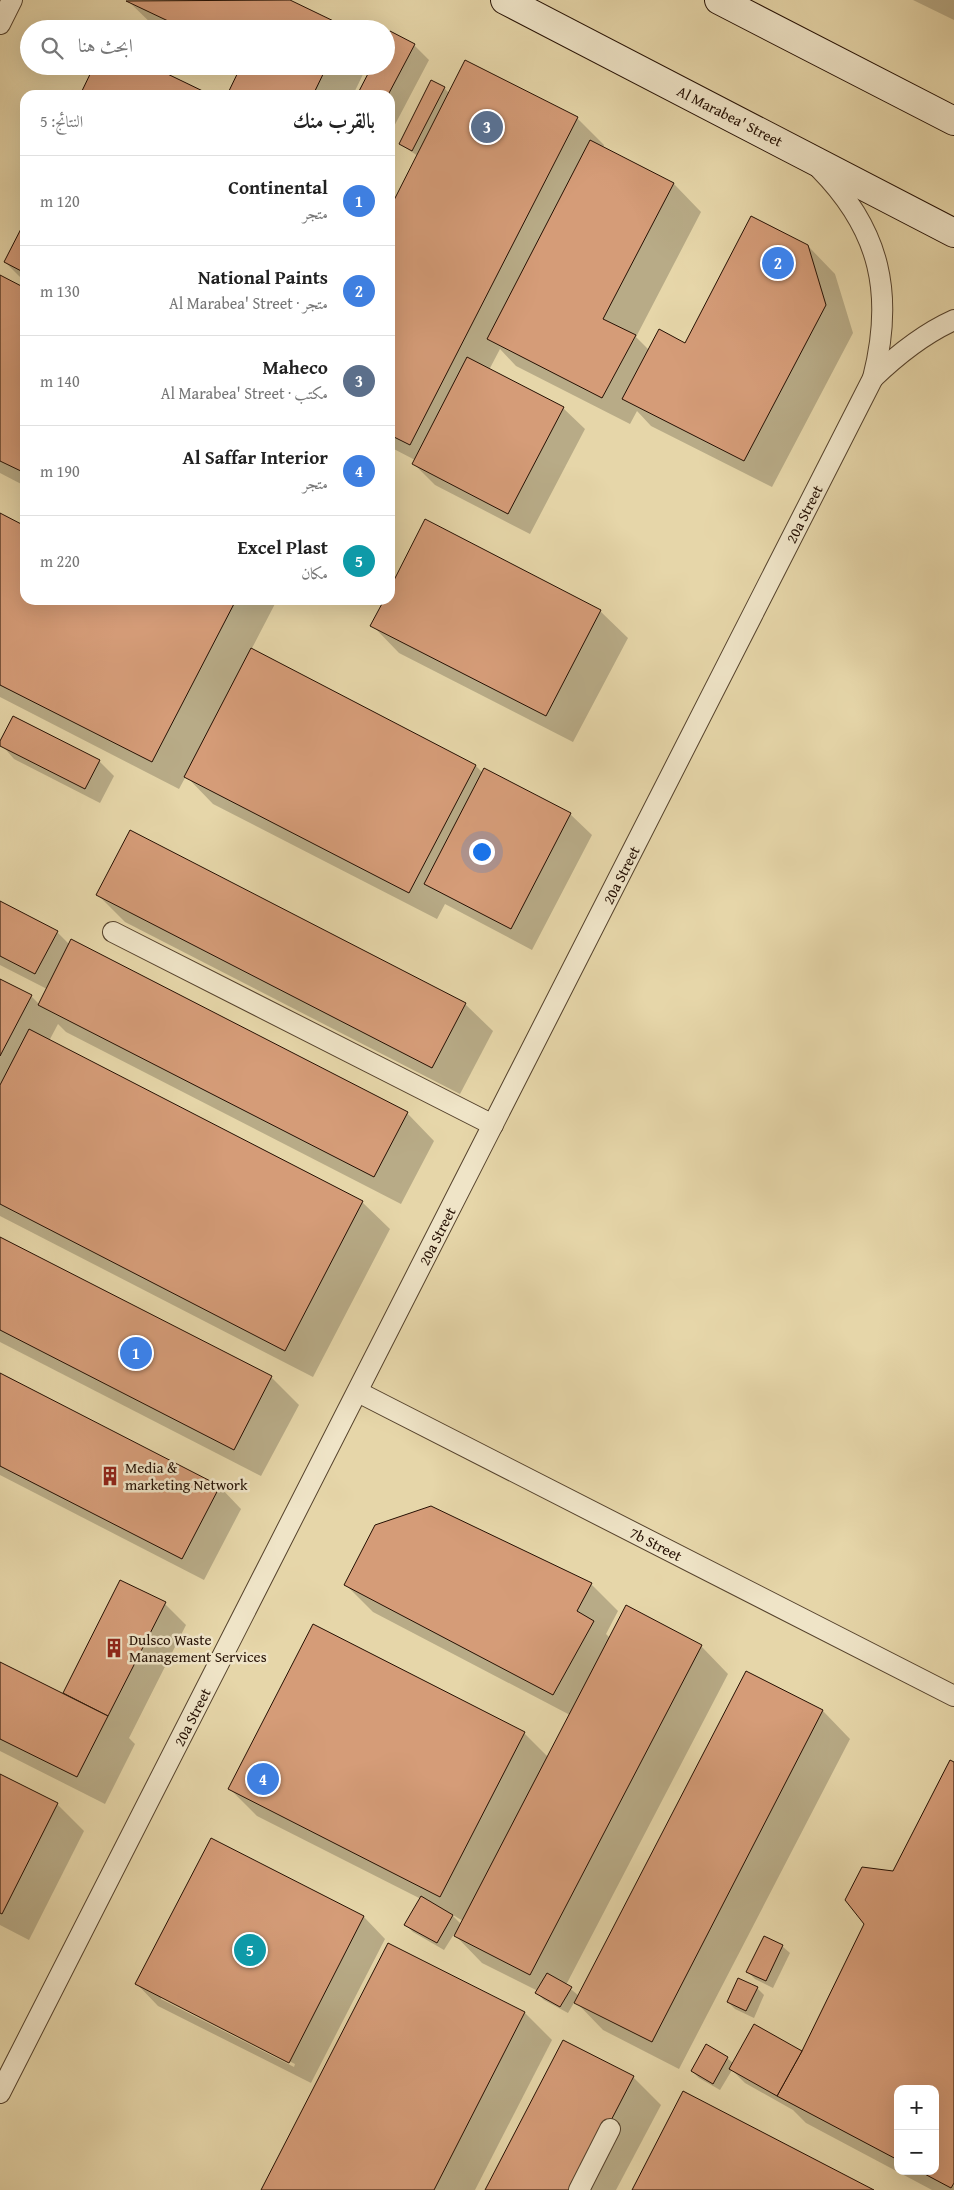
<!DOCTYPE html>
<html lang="ar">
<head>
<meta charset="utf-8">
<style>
  :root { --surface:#fff; --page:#f2f2f2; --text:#222; --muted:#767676; --line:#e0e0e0; --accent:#8f2418 }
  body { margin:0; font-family:"Gentium Book Plus",Amiri,serif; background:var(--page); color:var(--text); direction:rtl }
  .controls { position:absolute; right:15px; bottom:15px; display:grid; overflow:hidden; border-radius:10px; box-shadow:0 5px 20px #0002 }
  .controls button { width:45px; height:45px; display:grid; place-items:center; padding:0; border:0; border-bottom:1px solid var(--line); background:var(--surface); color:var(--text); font:25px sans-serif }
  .you { position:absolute; left:481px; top:851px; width:18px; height:18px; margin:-12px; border:4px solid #fff; border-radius:50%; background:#1a73e8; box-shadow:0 0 0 8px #1a73e833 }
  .badge { display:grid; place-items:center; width:32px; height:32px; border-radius:50%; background:var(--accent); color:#fff; font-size:16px; font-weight:700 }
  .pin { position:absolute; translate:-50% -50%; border:2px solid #fff; box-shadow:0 1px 5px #0006 }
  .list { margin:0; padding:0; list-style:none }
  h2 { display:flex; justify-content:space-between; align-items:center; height:65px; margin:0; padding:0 20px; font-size:21px }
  h2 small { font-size:16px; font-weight:400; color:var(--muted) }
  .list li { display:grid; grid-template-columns:32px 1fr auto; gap:15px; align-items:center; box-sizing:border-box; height:90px; padding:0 20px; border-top:1px solid var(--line) }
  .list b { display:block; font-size:19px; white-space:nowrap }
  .list p { margin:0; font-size:16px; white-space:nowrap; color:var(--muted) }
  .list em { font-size:16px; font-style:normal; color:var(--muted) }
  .icon { flex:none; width:28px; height:28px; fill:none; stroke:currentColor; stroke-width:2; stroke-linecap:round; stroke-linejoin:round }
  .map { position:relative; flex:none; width:954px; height:2190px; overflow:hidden; direction:ltr }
  .search { position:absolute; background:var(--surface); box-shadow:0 5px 20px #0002; left:20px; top:20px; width:375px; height:55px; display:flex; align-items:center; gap:12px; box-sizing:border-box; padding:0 18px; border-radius:28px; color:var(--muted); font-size:19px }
  .panel { position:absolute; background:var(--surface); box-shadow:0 5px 20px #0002; left:20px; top:90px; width:375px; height:515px; border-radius:15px; direction:rtl }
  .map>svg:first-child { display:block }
  .shadow { fill:#0003; fill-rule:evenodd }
  .building { fill:#d59c78; stroke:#251003 }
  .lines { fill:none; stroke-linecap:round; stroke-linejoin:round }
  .service-casing { stroke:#55422c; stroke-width:22 }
  .secondary-casing { stroke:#251003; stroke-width:30 }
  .service { stroke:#efe4c7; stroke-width:20 }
  .secondary { stroke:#efe4c7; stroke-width:28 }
  .labels { text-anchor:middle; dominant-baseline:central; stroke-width:5; stroke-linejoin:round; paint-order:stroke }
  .street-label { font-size:15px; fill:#251003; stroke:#efe4c7 }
  .poi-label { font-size:15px; fill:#251003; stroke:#efe4c7; text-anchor:start }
</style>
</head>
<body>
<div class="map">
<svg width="954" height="2190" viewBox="0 0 954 2190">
  <rect width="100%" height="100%" fill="#e6d6a9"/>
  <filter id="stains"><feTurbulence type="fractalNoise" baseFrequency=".004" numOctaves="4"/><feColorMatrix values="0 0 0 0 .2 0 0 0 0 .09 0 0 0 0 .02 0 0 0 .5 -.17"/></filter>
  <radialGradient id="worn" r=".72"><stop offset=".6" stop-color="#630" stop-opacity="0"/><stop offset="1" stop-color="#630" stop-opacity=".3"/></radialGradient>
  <g class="shadow">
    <polygon points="127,0 287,0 346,29 157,29"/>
    <polygon points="913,0 954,0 954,20"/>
    <polygon points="414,45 429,60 390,134 390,95 359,95 386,66"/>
    <polygon points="235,66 367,66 353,95 229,95 241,69"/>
    <polygon points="444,88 450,94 577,118 604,145 603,148 674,184 701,212 636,337 649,350 685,344 808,246 835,274 853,333 772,487 651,426 637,411 630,424 516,366 500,349 489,370 563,408 585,429 530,534 435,485 414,464 415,460 390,447 390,211 418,156 400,144"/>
    <polygon points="25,223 25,282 5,262"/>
    <polygon points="0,277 25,289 25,486 0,473"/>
    <polygon points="0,514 25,527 25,600 277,600 251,650 476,766 483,773 570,814 592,835 532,950 445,904 437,919 213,804 186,776 179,789 0,697"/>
    <polygon points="390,590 600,611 628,638 573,742 399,653 372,625 385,600 390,600"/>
    <polygon points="0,743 99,761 114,776 100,803 14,759"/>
    <polygon points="98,895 465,1004 493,1031 460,1094 125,922"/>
    <polygon points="0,903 57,932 70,945 407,1113 434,1141 401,1204 66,1032 58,1024 49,1041 362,1202 390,1229 313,1377 0,1216 0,980 31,996 39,1004 47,989 0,965"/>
    <polygon points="0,1238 271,1377 299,1405 261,1476 0,1342"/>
    <polygon points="0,1374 220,1487 241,1509 204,1580 0,1475"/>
    <path d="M345,1584H591L618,1611L606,1634L610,1638L701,1646L728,1674L566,1985L579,1996L746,1672L823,1711L850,1739L679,2069L603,2030L575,2001L568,2013L544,2000L537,1993L538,1991L482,1963L454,1934L444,1950L413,1932L406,1925L421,1899L257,1816L230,1789L524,1733L548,1757L570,1715L373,1612ZM453,1915L463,1921L461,1924L453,1916Z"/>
    <polygon points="165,1604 186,1625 129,1738 135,1744 105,1804 0,1751 0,1663 68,1697 65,1693"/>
    <path d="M954,1764V2190H932L806,2123L793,2110L745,2083L732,2070L720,2090L699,2078L692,2071L727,2058L733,2063L803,2053L894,1872ZM898,2089H935V2171H898Z"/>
    <polygon points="0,1776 57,1804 84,1831 29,1940 0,1925"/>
    <path d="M211,1839L364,1917L385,1939L311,2083L158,2006L137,1984ZM161,1996L295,2064L294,2067L161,1999Z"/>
    <polygon points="388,1944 525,2013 552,2040 475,2190 263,2190"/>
    <polygon points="782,1946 790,1953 773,1988 755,1979 748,1972"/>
    <polygon points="757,1988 764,1995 754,2018 735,2009 728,2002"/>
    <polygon points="564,2041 633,2077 661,2105 616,2190 486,2190"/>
  </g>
  <g class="building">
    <polygon points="290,0 346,27 345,29 185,29 126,1"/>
    <polygon points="390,31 415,44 388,95 357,95 372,66 386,66 386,39"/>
    <polygon points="465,60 578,117 410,445 390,435 390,208"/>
    <polygon points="94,66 151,66 211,95 80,95"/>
    <polygon points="241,66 327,66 313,95 227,95"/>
    <polygon points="431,80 445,87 412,151 399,144"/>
    <polygon points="590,140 674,183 603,319 636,335 602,398 487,339"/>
    <polygon points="751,216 808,245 826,305 744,461 622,399 659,329 685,343"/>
    <polygon points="25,221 25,273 4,262"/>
    <polygon points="0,275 25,288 25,473 0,461"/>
    <polygon points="467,357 564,407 508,514 412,464"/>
    <polygon points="0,513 25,526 25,600 236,600 152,762 0,685"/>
    <polygon points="425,519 601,610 546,716 370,626 384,600 390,600 390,588"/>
    <polygon points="251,648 476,765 409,893 184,777"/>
    <polygon points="13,716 100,760 85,789 0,746 0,741"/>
    <polygon points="484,768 571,813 511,929 424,884"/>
    <polygon points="130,830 466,1003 432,1068 96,895"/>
    <polygon points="0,901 58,931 35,974 0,956"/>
    <polygon points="71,939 408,1112 374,1177 38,1005"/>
    <polygon points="0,979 32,995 0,1056"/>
    <polygon points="29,1029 363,1201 285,1351 0,1204 0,1085"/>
    <polygon points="0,1237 272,1376 234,1450 0,1330"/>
    <polygon points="0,1373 220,1486 182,1559 0,1466"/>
    <polygon points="431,1506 592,1583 577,1611 594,1621 553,1695 344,1585 375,1525"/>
    <polygon points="120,1580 166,1602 108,1716 63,1693"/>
    <polygon points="626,1605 702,1645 530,1975 454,1936"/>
    <polygon points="313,1624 525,1732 440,1897 228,1789"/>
    <polygon points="0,1662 108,1716 77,1777 0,1739"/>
    <polygon points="746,1671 823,1710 652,2042 574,2003"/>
    <polygon points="950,1760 954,1762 954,2183 951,2188 919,2171 935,2171 935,2089 898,2089 898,2160 777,2096 802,2051 864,1924 845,1900 862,1867 893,1871"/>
    <polygon points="0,1774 58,1803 2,1914 0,1913"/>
    <polygon points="211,1838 364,1916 289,2063 135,1984"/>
    <polygon points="421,1896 453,1915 437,1943 404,1925"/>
    <polygon points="764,1936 783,1945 766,1981 746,1972"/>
    <polygon points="388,1943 525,2012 434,2190 261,2190"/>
    <polygon points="547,1973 572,1987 560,2007 535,1993"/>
    <polygon points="738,1978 758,1987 746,2011 727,2002"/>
    <polygon points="754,2024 802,2051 777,2096 729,2069"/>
    <polygon points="563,2040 634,2076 575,2190 485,2190"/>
    <polygon points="706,2044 728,2057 713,2084 691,2071"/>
    <polygon points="683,2091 874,2190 632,2190"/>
  </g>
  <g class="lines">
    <defs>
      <g id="service">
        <polyline points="0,24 12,0"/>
        <path d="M873,378C898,354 923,334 954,320"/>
        <polyline points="113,932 493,1125"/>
        <polyline points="358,1392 954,1696"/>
        <path d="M0,2093L873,378C894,295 881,231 820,169"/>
        <polyline points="579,2190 610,2129"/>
      </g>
      <g id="secondary">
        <polyline points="505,0 954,233"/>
        <polyline points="719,0 954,121"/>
      </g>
    </defs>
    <use href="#service" class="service-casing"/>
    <use href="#secondary" class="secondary-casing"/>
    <use href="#service" class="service"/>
    <use href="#secondary" class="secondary"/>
  </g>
  <defs>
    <symbol id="building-bare" viewBox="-9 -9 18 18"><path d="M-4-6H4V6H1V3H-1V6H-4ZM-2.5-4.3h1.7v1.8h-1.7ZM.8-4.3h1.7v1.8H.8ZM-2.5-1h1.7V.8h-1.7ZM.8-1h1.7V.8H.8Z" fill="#8f2418" stroke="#efe4c7" stroke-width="2.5" paint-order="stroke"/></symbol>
  </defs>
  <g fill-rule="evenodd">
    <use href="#building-bare" x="96" y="1462" width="28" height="28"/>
    <use href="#building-bare" x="100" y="1634" width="28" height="28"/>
  </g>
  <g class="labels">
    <g class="street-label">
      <text transform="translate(730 116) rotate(27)">Al Marabea' Street</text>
      <text transform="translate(804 514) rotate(-63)">20a Street</text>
      <text transform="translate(621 875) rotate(-63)">20a Street</text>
      <text transform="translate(437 1236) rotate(-63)">20a Street</text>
      <text transform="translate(656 1544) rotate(27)">7b Street</text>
      <text transform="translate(192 1717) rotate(-63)">20a Street</text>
    </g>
    <g class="poi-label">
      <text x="125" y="1467">Media &amp;<tspan x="125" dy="17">marketing Network</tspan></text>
      <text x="129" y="1639">Dulsco Waste<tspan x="129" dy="17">Management Services</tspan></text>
    </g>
  </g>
  <rect width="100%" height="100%" filter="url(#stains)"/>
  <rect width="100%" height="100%" fill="url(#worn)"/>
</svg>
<div class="controls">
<button>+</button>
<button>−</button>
</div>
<div class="you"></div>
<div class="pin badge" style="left:136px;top:1353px;background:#3f7fe0">1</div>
<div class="pin badge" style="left:778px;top:263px;background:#3f7fe0">2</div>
<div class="pin badge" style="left:487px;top:127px;background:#5c6f8a">3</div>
<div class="pin badge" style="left:263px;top:1779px;background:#3f7fe0">4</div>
<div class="pin badge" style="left:250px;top:1950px;background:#0f9aa8">5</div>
<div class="search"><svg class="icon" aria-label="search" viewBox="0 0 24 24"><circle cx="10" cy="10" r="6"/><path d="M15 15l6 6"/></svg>ابحث هنا</div>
<section class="panel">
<h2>بالقرب منك<small>النتائج: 5</small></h2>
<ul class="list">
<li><span class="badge" style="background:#3f7fe0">1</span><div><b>Continental</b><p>متجر</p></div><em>120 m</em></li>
<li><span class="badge" style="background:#3f7fe0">2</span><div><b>National Paints</b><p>متجر · Al Marabea' Street</p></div><em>130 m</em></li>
<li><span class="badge" style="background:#5c6f8a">3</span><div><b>Maheco</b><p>مكتب · Al Marabea' Street</p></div><em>140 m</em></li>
<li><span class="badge" style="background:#3f7fe0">4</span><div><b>Al Saffar Interior</b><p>متجر</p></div><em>190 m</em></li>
<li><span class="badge" style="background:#0f9aa8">5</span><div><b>Excel Plast</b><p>مكان</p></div><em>220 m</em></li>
</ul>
</section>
</div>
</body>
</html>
